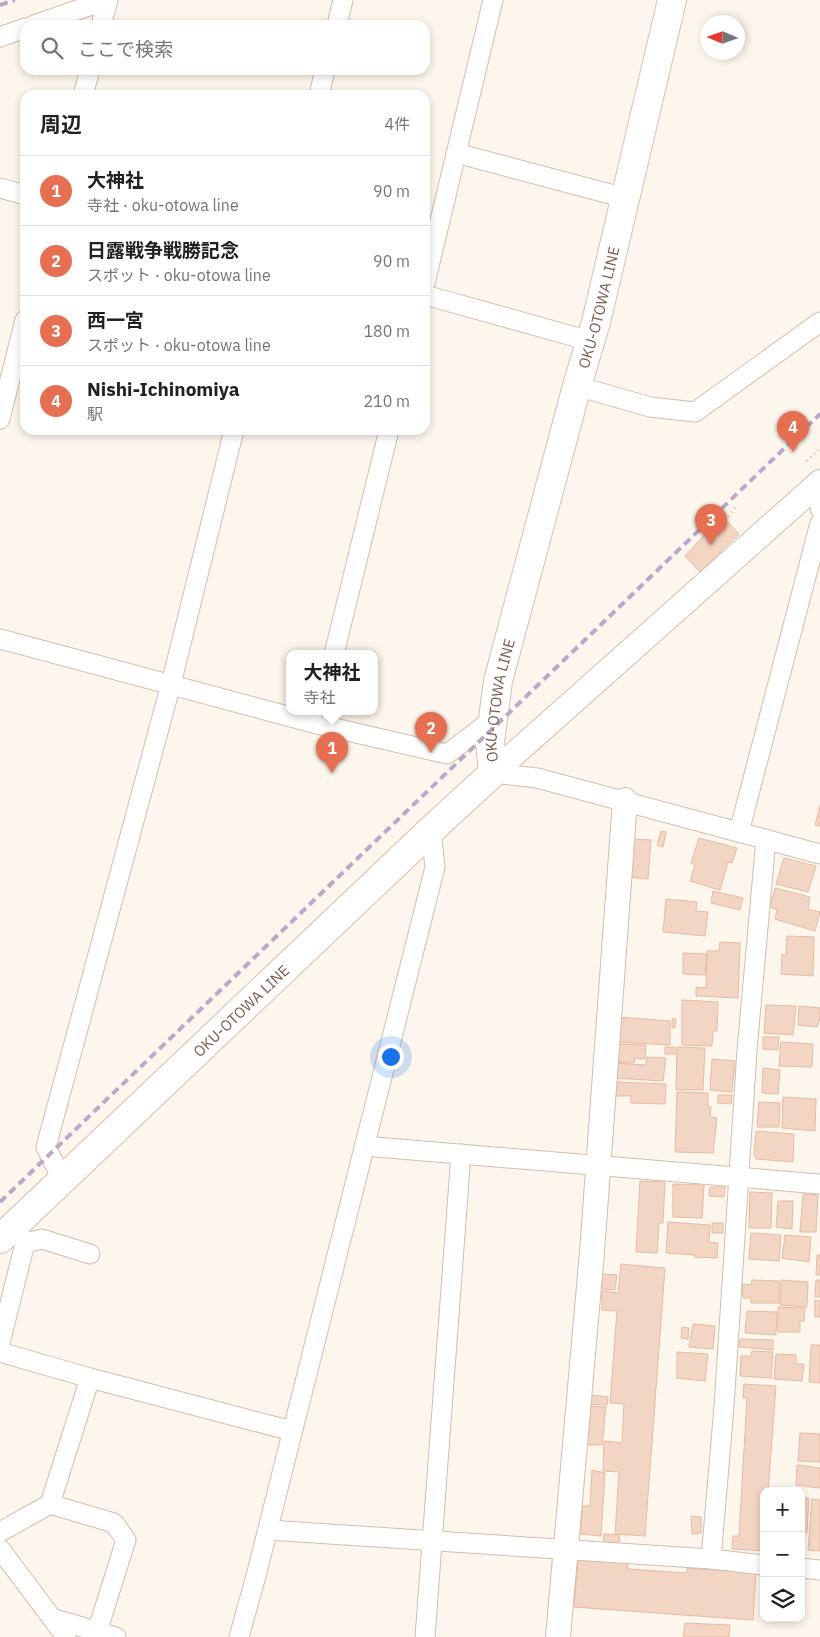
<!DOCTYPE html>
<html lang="ja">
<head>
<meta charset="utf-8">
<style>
  :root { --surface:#fff; --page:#f2f2f2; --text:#202124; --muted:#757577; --line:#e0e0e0; --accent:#e76f51 }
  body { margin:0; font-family:"IBM Plex Sans","Noto Sans JP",sans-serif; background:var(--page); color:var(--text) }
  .controls { position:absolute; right:15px; bottom:15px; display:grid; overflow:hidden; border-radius:10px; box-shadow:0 2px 8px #0003 }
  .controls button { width:45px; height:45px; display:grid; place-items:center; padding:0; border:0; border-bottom:1px solid var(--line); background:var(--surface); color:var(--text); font:25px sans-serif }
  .compass { position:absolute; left:700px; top:15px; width:45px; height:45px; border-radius:50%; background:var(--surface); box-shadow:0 2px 8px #0003; rotate:272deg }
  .you { position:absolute; left:390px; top:1056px; width:18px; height:18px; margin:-12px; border:4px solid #fff; border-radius:50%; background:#1a73e8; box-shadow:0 0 0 8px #1a73e833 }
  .badge { display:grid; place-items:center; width:32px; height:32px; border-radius:50%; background:var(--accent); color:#fff; font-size:16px; font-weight:700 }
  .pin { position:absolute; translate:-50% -41px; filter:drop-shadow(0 1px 2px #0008) }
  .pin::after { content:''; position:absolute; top:26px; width:18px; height:15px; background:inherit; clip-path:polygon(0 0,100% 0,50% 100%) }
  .popup { position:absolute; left:286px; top:650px; width:92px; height:65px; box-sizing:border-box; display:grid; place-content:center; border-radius:10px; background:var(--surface); filter:drop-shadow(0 1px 4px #0005); font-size:16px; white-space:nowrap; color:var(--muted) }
  .popup b { font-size:19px; color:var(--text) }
  .popup::after { content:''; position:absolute; left:50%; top:100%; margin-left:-10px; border:10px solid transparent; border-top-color:var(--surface) }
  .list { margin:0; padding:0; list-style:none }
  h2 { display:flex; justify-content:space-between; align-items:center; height:65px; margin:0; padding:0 20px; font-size:21px }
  h2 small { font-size:16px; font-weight:400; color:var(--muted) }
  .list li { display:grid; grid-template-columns:32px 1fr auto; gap:15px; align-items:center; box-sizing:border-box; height:70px; padding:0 20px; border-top:1px solid var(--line) }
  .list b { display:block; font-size:19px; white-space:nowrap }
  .list p { margin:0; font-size:16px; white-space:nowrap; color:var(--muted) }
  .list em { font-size:16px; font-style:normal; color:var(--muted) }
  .icon { flex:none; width:28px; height:28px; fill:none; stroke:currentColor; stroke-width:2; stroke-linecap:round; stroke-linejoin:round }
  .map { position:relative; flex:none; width:820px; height:1637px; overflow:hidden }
  .search { position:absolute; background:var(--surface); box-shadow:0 2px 8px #0003; left:20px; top:20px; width:410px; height:55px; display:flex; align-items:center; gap:12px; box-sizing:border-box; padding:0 18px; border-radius:15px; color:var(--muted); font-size:19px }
  .panel { position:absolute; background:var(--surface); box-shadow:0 2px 8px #0003; left:20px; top:90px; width:410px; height:345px; border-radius:15px }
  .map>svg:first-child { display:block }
  .building { fill:#f3d5c3; stroke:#e6bba3 }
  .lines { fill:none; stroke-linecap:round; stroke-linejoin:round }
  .minor-casing { stroke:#d1beb0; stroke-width:21 }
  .tertiary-casing { stroke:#d1beb0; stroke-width:26 }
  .secondary-casing { stroke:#d6c0b0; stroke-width:30 }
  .path { stroke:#d9b8a5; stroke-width:3; stroke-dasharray:1 4; stroke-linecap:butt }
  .minor { stroke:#fff; stroke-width:19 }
  .tertiary { stroke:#fff; stroke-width:24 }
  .secondary { stroke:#fff; stroke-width:28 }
  .rail { stroke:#b9a8c9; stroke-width:4; stroke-dasharray:8 5; stroke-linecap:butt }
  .labels { text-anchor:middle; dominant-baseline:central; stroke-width:4; stroke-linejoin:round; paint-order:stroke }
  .street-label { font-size:15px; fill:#7a5c4d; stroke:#fffaf3 }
</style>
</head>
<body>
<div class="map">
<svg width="820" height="1637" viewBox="0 0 820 1637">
  <rect width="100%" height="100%" fill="#fdf6ec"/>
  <g class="building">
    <polygon points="722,516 739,534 700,572 685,556"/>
    <polygon points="820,805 820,826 815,825"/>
    <polygon points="661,831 666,832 663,847 657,845"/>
    <polygon points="699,838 737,848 732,863 728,862 720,890 690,881 695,865 691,863"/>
    <polygon points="631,839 651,840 648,879 627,877"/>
    <polygon points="784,858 816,866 808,892 776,884"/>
    <polygon points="775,888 810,897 808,909 820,912 815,931 775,919 777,910 770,907"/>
    <polygon points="713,891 743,898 740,910 711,903"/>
    <polygon points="666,899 697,902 696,911 708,912 705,936 663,932"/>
    <polygon points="787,936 814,937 813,976 781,974 782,955 786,955"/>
    <polygon points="720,942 740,943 738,998 696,996 696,987 706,988 707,951 719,951"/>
    <polygon points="683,953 707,954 705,975 683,974"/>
    <polygon points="682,1000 718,1002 717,1031 713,1031 712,1046 682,1045"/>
    <polygon points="766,1005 796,1006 793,1035 764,1033"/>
    <polygon points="799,1006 820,1008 820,1018 817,1027 798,1025"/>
    <polygon points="618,1017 670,1021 670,1045 616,1042"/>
    <polygon points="672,1019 676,1019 675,1028 672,1028"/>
    <polygon points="763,1037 779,1037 778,1050 763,1049"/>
    <polygon points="781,1042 813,1044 812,1067 779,1066"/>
    <polygon points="614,1044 646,1045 645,1059 635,1058 634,1063 614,1062"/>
    <rect x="665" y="1047" width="10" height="7"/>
    <polygon points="677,1047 705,1048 703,1090 676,1090"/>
    <polygon points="647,1057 666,1058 663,1081 613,1078 613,1063 646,1065"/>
    <polygon points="712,1059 735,1061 732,1092 710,1090"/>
    <polygon points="763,1068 780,1070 778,1094 762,1093"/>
    <polygon points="616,1082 666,1084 665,1104 631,1103 631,1096 616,1096"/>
    <polygon points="677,1092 708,1093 708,1107 711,1107 710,1117 717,1118 713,1153 675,1152"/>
    <polygon points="718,1095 732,1095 731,1104 718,1103"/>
    <polygon points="783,1097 816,1099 815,1131 782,1128"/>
    <polygon points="759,1102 780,1103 779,1127 757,1127"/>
    <polygon points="756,1131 794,1134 793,1162 756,1159 754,1154"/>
    <polygon points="640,1181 665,1182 663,1223 659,1223 657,1253 636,1252"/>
    <polygon points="673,1184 704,1185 702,1218 673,1217"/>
    <polygon points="710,1187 725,1187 724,1197 709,1196"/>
    <polygon points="750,1192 772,1193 771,1228 749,1228"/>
    <polygon points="803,1194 818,1195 816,1232 800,1232"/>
    <polygon points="778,1201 793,1201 792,1229 776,1227"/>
    <polygon points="668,1222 710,1225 709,1242 718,1243 717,1258 695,1257 695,1255 666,1253"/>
    <rect x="712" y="1223" width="11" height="10"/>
    <polygon points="751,1233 781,1235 779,1261 749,1259"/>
    <polygon points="785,1235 811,1237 809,1262 782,1258"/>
    <polygon points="817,1255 820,1255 820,1275 816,1275"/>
    <polygon points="621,1264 665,1268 645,1536 615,1534 619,1472 603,1471 604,1441 622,1443 624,1404 610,1403 617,1311 602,1310 602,1291 618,1293"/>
    <polygon points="602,1274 617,1275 615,1290 602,1289"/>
    <polygon points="752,1280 779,1281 779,1303 751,1303 751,1298 743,1298 742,1284 751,1285"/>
    <polygon points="781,1280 808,1282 807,1307 780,1305"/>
    <polygon points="816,1280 820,1280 820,1297 815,1297"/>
    <polygon points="815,1300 820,1301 820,1317 815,1317"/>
    <polygon points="778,1307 805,1308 804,1321 800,1321 800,1332 778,1332"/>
    <polygon points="747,1311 777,1312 776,1335 745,1333"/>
    <polygon points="693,1324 715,1326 713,1349 689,1347"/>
    <polygon points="682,1327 689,1328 688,1339 681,1338"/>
    <polygon points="740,1339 773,1340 773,1350 739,1347"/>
    <polygon points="811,1345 820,1345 820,1383 809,1382"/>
    <polygon points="752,1351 773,1352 771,1378 740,1376 741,1356 751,1356"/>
    <polygon points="677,1352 708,1354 705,1381 677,1378"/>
    <polygon points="776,1354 796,1355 796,1364 804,1364 802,1381 774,1379"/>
    <polygon points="744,1384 776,1386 768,1491 764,1491 764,1551 732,1549 733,1536 739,1536 747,1398 743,1398"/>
    <polygon points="592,1395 608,1397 607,1405 590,1404"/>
    <polygon points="588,1406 606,1407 602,1445 586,1445"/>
    <polygon points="800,1433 820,1434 820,1462 798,1461"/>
    <polygon points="797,1465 820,1468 820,1488 796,1485"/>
    <polygon points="592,1470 605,1473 601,1536 581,1534 582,1506 590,1506"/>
    <polygon points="801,1498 809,1498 807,1533 801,1532"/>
    <polygon points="812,1499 820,1500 820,1551 808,1550"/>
    <polygon points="691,1516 701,1517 701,1533 692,1534"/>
    <polygon points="604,1534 619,1535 620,1542 603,1543"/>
    <polygon points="578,1559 628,1562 627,1569 686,1573 687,1568 756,1573 753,1620 574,1607"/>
    <polygon points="685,1623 730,1625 729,1637 683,1637"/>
  </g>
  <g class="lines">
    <defs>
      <g id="minor">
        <polyline points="34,25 106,0"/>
        <polyline points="101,25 108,0"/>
        <polyline points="337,25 343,0"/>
        <polyline points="0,37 25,28"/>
        <polyline points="83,95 90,70"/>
        <polyline points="319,95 325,70"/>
        <polyline points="456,153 625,198"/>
        <polyline points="0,188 25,195"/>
        <polyline points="425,283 493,0"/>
        <polyline points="425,295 590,341"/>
        <polyline points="577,386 650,407 695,412 820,322"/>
        <polyline points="0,419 25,320"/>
        <polyline points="818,484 820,508"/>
        <polyline points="0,639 317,724 447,754 493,719"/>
        <polyline points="334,654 389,430"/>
        <polyline points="493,773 537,778 820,854"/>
        <polyline points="739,832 820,523"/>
        <polyline points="364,1146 820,1184"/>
        <polyline points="62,1179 46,1147 171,684 234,430"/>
        <polyline points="25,1243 42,1239 90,1254"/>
        <polyline points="0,1343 25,1243 13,1226"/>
        <polyline points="0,1352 90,1378 292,1431"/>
        <polyline points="50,1504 90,1378"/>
        <polyline points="268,1530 711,1559 764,1565"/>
        <polyline points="0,1532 50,1504 114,1523 126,1540 97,1632"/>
        <polyline points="0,1549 66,1637"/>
        <polyline points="711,1559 724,1407 747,1050 766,839"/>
        <polyline points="801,1568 820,1570"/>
        <polyline points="52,1618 116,1637"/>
        <polyline points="239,1637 256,1576 435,867 431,830"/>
        <polyline points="425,1637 461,1154"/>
      </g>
      <g id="tertiary">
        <polyline points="493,773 820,482"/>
        <polyline points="558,1637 592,1252 625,800"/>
      </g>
      <g id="secondary">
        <path id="s1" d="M0,1239L431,830L493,773L490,742L498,681L577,386L596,322L672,0"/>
      </g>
    </defs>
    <use href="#minor" class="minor-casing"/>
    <use href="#tertiary" class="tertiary-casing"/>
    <use href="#secondary" class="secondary-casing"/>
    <g class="path">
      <polyline points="807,461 820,448"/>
      <polyline points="725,520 736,507"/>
    </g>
    <use href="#minor" class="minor"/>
    <use href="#tertiary" class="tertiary"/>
    <use href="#secondary" class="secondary"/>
    <g class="rail">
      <polyline points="0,5 15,0"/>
      <polyline points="0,1202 820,414"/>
    </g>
  </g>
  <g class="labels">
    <g class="street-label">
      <text stroke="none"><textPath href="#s1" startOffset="1158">OKU-OTOWA LINE</textPath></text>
      <text stroke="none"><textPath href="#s1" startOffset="752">OKU-OTOWA LINE</textPath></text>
      <text stroke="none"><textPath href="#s1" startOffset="332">OKU-OTOWA LINE</textPath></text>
    </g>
  </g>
</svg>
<div class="controls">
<button>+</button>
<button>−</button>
<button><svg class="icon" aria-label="layers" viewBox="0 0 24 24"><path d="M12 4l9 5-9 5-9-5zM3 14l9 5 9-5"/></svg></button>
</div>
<svg class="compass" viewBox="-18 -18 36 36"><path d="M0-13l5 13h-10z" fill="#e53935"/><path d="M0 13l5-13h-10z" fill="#757577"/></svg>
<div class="you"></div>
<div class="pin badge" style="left:332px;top:773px">1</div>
<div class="popup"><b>大神社</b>寺社</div>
<div class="pin badge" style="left:431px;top:753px">2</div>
<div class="pin badge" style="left:711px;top:545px">3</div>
<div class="pin badge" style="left:793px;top:452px">4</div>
<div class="search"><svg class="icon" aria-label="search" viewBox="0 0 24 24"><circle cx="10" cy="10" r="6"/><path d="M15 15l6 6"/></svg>ここで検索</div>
<section class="panel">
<h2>周辺<small>4件</small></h2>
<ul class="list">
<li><span class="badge">1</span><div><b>大神社</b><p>寺社 · oku-otowa line</p></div><em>90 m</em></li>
<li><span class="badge">2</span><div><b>日露戦争戦勝記念</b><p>スポット · oku-otowa line</p></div><em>90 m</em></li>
<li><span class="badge">3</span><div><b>西一宮</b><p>スポット · oku-otowa line</p></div><em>180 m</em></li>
<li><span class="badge">4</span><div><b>Nishi-Ichinomiya</b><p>駅</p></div><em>210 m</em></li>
</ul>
</section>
</div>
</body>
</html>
